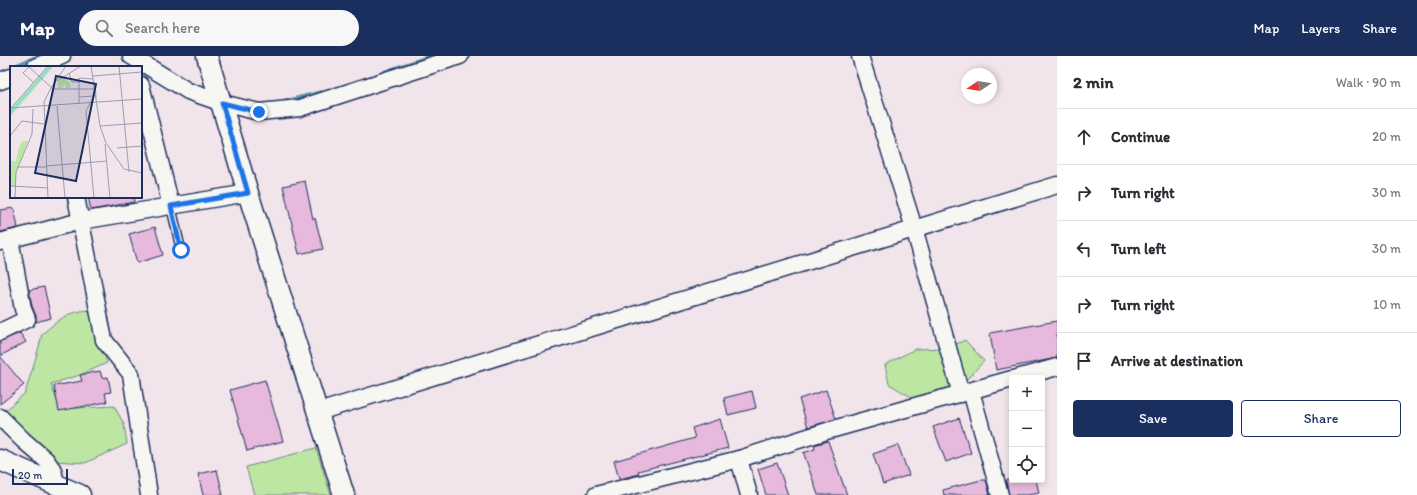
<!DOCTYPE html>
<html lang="en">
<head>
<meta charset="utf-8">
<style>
  :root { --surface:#fff; --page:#f7f7f7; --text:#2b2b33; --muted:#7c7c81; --line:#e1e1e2; --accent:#1b2f5e }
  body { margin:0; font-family:Itim,sans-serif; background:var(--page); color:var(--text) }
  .controls { position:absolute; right:12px; bottom:12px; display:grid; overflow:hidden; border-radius:4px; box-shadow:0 2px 6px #0003 }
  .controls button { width:36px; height:36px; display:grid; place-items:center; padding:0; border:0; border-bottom:1px solid var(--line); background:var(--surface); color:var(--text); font:20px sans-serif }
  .compass { position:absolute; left:961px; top:12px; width:36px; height:36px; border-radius:50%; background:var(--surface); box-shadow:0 2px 6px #0003; rotate:258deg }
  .scale { position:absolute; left:12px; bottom:10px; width:56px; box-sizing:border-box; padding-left:4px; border:2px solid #1b2f5e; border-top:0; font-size:11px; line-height:14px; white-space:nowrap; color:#1b2f5e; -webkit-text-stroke:3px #f6f6f2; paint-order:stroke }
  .stop { position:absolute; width:12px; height:12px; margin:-9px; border:3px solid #1a73e8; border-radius:50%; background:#fff }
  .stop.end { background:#1a73e8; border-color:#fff; box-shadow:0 1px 4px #0008 }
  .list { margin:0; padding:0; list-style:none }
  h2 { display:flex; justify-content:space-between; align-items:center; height:52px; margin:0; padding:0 16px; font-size:17px }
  h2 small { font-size:13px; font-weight:400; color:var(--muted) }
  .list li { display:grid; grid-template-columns:26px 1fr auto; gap:12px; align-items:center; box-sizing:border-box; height:56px; padding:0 16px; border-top:1px solid var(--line) }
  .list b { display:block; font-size:15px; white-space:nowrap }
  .list em { font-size:13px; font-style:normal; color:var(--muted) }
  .actions { display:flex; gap:8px; padding:12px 16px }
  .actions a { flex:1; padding:9px 0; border:1px solid var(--accent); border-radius:4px; text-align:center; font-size:14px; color:var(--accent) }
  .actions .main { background:var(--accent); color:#fff }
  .icon { flex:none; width:22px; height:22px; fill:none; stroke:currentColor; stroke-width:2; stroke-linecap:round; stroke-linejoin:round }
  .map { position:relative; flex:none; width:1057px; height:439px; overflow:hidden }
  header { display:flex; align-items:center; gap:24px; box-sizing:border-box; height:56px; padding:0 20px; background:var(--accent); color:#fff }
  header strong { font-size:19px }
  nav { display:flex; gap:22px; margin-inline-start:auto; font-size:14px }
  .search { width:280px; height:36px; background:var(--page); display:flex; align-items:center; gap:10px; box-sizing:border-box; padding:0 14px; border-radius:22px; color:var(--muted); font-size:15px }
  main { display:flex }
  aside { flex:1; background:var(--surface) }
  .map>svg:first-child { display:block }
  .green { fill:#bde6a2; stroke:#6c8a80 }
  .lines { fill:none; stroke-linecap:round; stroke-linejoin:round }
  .stream { stroke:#5c95ad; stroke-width:5.5 }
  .building { fill:#e7b9dc; stroke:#1b2f5e }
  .service-casing { stroke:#1b2f5e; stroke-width:11 }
  .minor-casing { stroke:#1b2f5e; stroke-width:19 }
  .tertiary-casing { stroke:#1b2f5e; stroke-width:23 }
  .service { stroke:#f6f6f2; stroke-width:8 }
  .minor { stroke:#f6f6f2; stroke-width:16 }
  .tertiary { stroke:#f6f6f2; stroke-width:20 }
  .route { stroke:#1a73e8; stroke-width:5 }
  .inset-river { fill:none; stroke:#88d9e2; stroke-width:2 }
  .inset-road { fill:none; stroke:#9c9cb3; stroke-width:1 }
  .view { fill:#1b2f5e; fill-opacity:0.15; stroke:#1b2f5e; stroke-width:2 }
  .inset-edge { fill:none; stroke:#1b2f5e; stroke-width:2 }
</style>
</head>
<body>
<header>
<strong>Map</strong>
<div class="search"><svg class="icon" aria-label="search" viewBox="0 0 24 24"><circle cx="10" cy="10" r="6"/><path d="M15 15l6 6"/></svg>Search here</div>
<nav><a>Map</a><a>Layers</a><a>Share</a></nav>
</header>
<main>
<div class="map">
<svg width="1057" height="439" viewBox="0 0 1057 439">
  <rect width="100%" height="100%" fill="#f2e4eb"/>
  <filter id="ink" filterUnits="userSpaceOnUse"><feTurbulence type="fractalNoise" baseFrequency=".025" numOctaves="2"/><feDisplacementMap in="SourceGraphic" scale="8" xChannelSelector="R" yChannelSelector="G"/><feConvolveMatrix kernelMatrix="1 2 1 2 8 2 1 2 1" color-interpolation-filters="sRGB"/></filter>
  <g filter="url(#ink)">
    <g class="green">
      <path d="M91,254L107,307L80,319L51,328L60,353L114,350L124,368L127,388L85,407L54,405L32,381L15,368L6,354L25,337L39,291L42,278C60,263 67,255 91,254Z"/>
      <polygon points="965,284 984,305 951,340 913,342 889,328 885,309 915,293 948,292"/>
      <polygon points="316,392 331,439 254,439 246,411"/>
    </g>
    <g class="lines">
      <g class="stream">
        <polyline points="14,11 38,1"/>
        <polyline points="386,16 433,0"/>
        <polyline points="286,46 321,37"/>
      </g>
    </g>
    <g class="building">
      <polygon points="305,125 313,163 315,162 323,193 299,198 283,130"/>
      <polygon points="88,141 134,141 134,146 91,154"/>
      <polygon points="14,152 18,172 0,176 0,154"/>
      <polygon points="155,171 163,199 137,207 129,178"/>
      <polygon points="44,231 51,262 36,266 36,260 32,250 29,234"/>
      <polygon points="1057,265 1057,302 996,314 990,277"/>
      <polygon points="20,277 26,286 0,300 24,329 0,348 0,285"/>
      <polygon points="100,315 102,322 108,321 111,336 105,337 107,346 59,355 54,330 82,325 80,319"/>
      <polygon points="265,324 283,385 247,395 230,334"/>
      <polygon points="826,334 836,363 808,371 799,343"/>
      <polygon points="752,335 756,352 728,359 724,342"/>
      <polygon points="959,362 971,397 946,406 933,371"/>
      <polygon points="720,363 728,392 638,415 639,418 619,423 614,405 695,382 692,372"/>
      <polygon points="828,385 847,439 818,439 804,398 803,397 815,393 814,389"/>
      <polygon points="898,389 909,419 883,428 873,398"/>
      <polygon points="777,407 788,439 766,439 758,413"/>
      <polygon points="217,414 223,439 203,439 198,418"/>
      <polygon points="981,424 986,424 990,439 944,439 943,434"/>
      <polygon points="1006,424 1036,424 1039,437 1028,439 1009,439"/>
    </g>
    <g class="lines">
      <defs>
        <polyline id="service" points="171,150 181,194"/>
        <g id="minor">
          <polyline points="131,0 188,35 222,47 259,56 300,52 460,0"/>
          <polyline points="860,0 914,172 961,338"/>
          <polyline points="35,11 62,0"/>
          <polyline points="0,25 11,21"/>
          <polyline points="141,29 171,150"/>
          <polyline points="76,141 104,284 131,318 149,439"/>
          <polyline points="0,186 81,165 248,137"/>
          <polyline points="0,276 27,263 23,253 10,183"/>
          <polyline points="1017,322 1057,311"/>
          <polyline points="971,335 1000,439"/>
          <polyline points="318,356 1057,129"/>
          <polyline points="0,361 23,384 46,404 53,414 56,428"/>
          <polyline points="739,403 749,439"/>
          <polyline points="596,439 739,403 830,374 1012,323"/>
        </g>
        <g id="tertiary">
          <polyline points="207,0 248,137 344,439"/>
          <polyline points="0,404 80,439"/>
        </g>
      </defs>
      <use href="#service" class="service-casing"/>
      <use href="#minor" class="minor-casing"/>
      <use href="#tertiary" class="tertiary-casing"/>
      <use href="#service" class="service"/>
      <use href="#minor" class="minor"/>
      <use href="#tertiary" class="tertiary"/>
    </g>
  </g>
  <g class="lines" filter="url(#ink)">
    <polyline class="route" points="181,194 171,150 248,137 222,47 259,56"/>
  </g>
  <g transform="translate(10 10)">
    <rect width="132" height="132" fill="#f2e4eb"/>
    <path d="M38,0H44L0,51V44ZM54,12L60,17L61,22H56L55,17L52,22H48V15ZM13,75H18L6,106V120H0V95H6L9,81Z" fill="#bde6a2"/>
    <path class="inset-river" d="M84,17L86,32M0,47L41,0"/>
    <path class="inset-road" d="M18,0L43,23H85M81,0L90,60L96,77L114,103L132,107M109,0L119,106M19,1L13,7L23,16M59,7L62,16H69M83,10L132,6M47,15L71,0M84,30L76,45L84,132M69,31L83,30M69,38V12L83,13M47,40L55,132M0,42L132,33M1,42L38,0M90,60L132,57M0,70L12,55L34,58M95,78L100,132M107,82L132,80M36,100L97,95M7,101H36M0,120L38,122M5,132L6,106L22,68L23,43M38,132L34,36L41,22L56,0"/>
    <path class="view" d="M46,10L86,18L66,115L25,107Z"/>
    <rect width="132" height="132" class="inset-edge"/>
  </g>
</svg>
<div class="controls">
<button>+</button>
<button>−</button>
<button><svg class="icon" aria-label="locate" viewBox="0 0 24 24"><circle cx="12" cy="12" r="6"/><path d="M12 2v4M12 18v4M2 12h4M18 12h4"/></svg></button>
</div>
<svg class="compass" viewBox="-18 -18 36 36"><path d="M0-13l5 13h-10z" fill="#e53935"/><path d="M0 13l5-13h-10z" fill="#7c7c81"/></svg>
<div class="scale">20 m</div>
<div class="stop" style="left:181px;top:194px"></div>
<div class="stop end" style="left:259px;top:56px"></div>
</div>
<aside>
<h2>2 min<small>Walk · 90 m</small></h2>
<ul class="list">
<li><svg class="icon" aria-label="ahead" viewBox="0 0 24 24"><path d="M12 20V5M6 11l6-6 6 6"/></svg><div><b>Continue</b></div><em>20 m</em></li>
<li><svg class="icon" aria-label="right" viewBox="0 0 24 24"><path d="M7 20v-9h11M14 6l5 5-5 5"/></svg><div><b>Turn right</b></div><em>30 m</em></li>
<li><svg class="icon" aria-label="left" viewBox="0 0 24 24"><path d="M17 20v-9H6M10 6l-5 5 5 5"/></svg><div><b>Turn left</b></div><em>30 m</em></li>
<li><svg class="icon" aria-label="right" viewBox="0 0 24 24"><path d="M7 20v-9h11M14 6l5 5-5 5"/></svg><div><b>Turn right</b></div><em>10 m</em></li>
<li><svg class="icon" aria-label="arrive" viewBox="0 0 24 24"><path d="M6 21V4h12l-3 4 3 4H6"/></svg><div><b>Arrive at destination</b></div></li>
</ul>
<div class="actions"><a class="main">Save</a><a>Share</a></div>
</aside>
</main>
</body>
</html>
